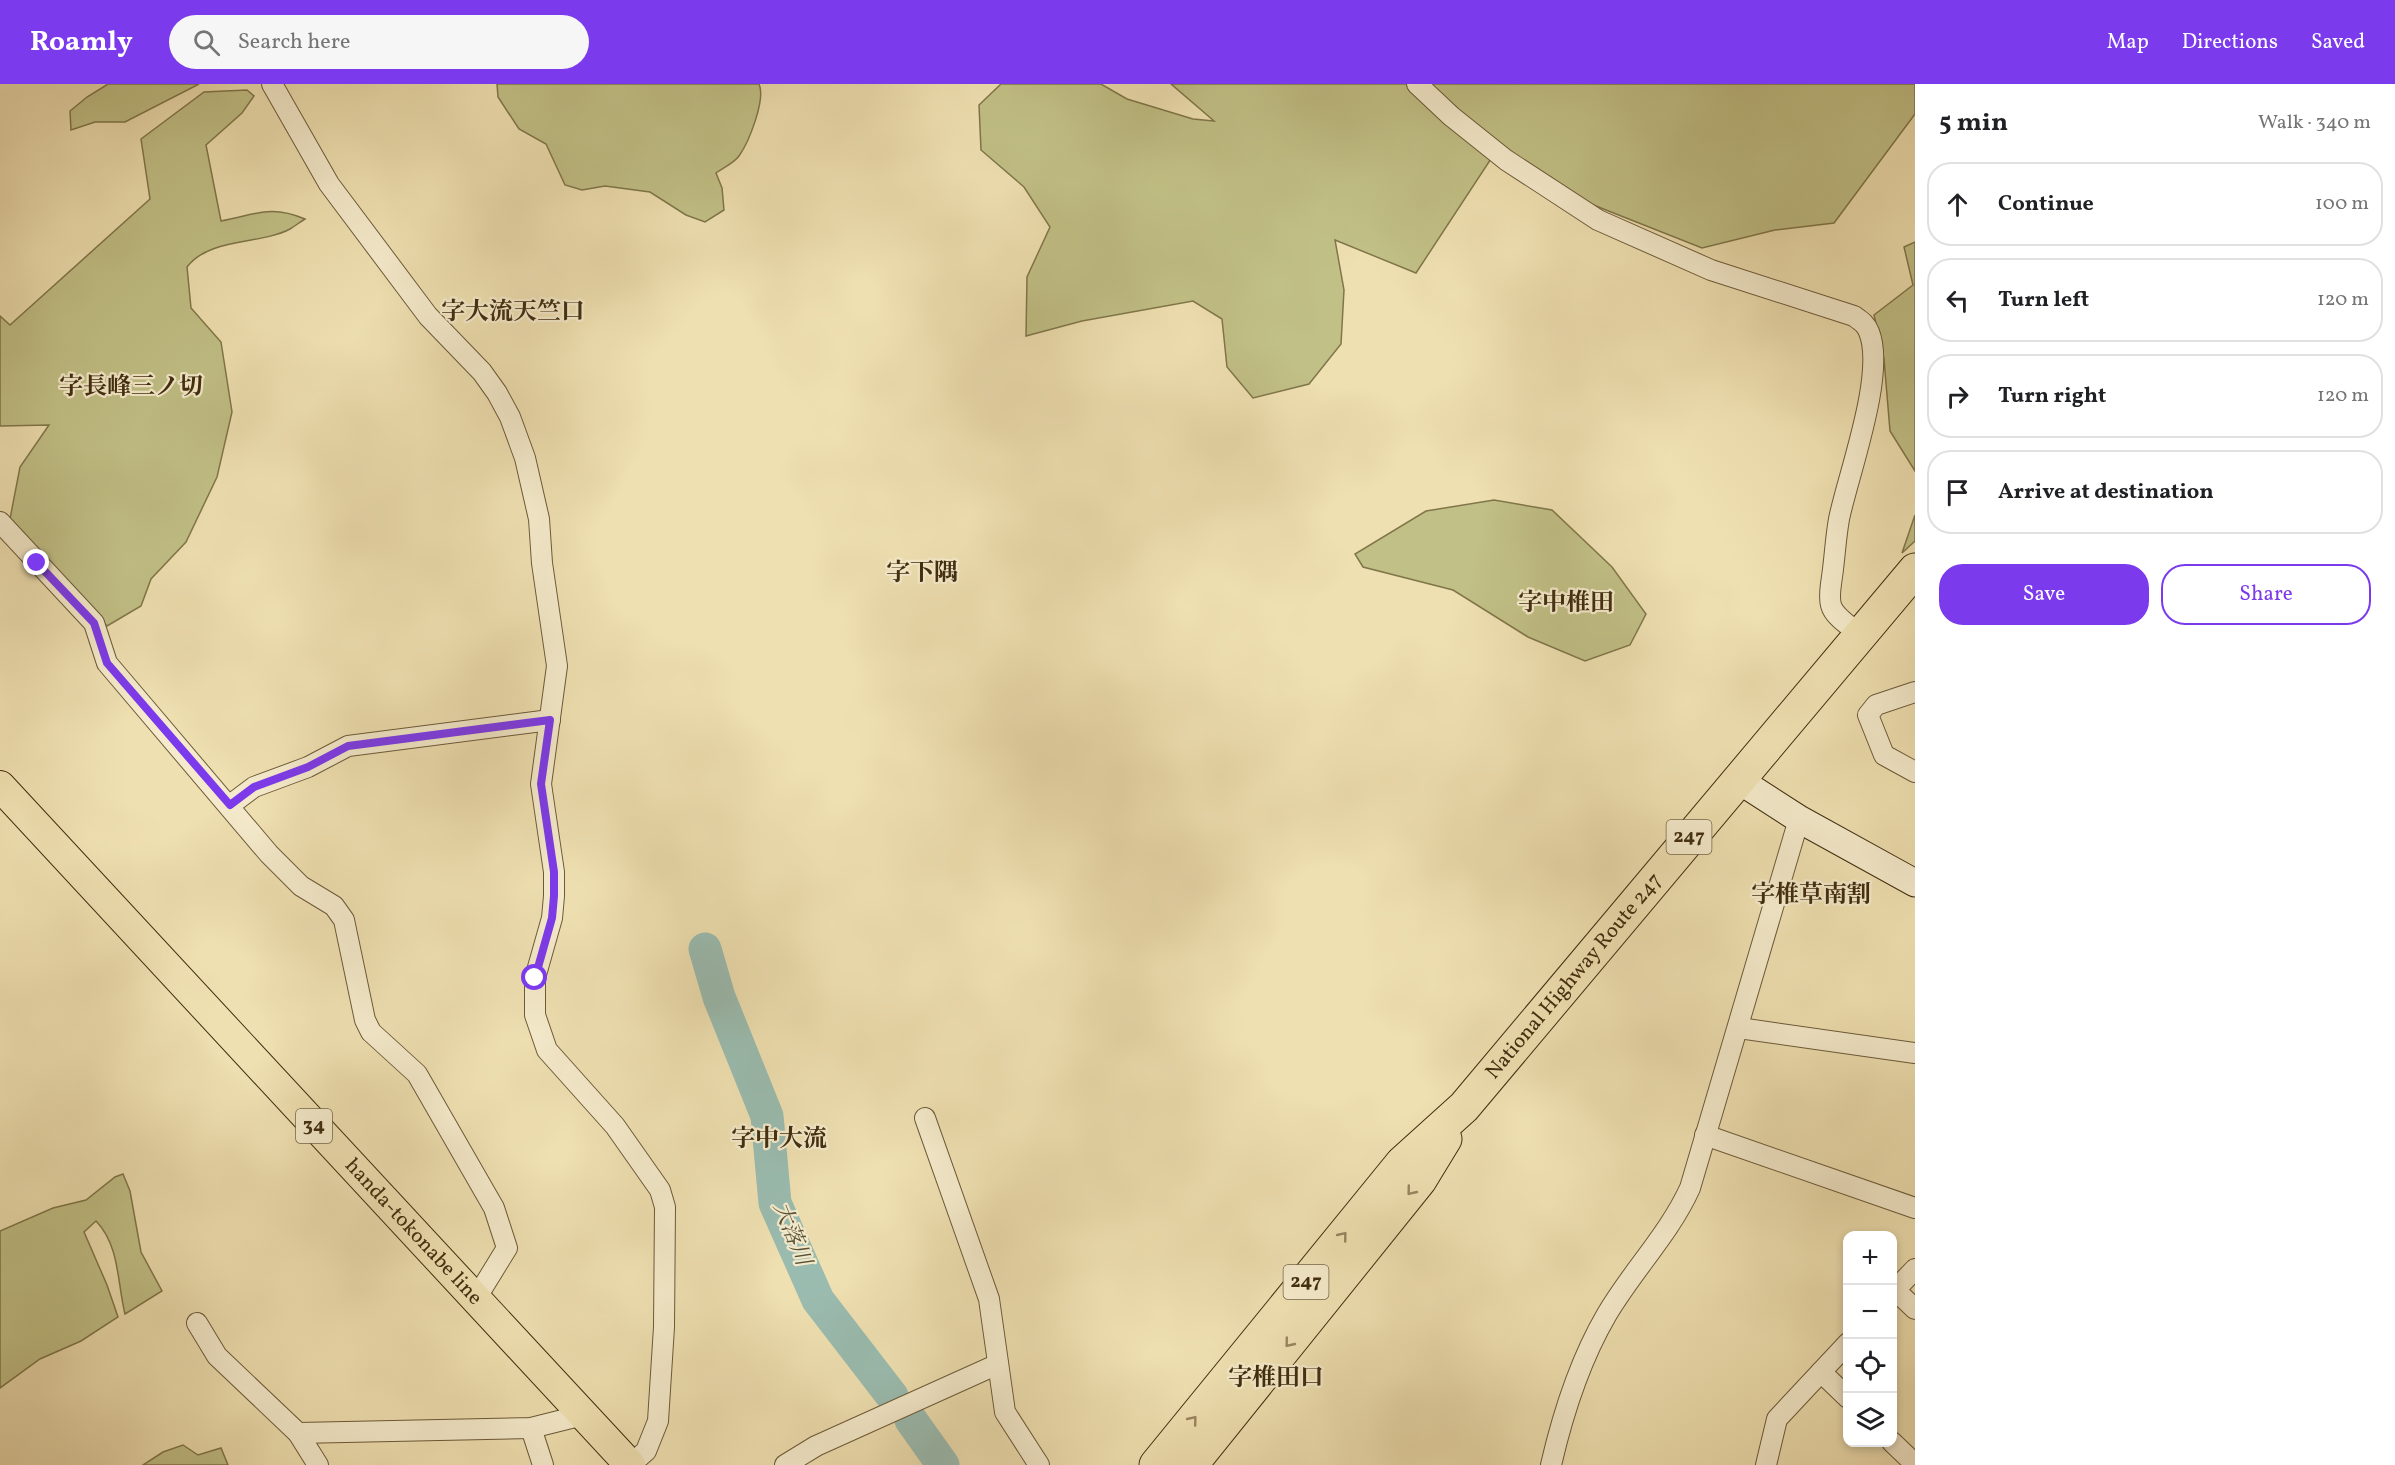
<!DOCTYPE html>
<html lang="en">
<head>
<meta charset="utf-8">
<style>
  :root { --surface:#fff; --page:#f6f6f6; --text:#202124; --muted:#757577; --line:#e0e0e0; --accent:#7c3aed }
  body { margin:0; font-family:Vollkorn,"Noto Serif JP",serif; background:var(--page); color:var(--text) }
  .controls { position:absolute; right:18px; bottom:18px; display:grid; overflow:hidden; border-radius:12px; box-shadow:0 3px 9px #0003 }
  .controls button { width:54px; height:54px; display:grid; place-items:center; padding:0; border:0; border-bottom:2px solid var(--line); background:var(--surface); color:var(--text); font:30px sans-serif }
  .stop { position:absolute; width:18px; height:18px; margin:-14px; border:4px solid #7c3aed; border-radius:50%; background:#fff }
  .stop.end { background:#7c3aed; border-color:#fff; box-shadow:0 2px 6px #0008 }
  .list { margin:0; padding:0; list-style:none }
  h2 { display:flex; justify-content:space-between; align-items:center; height:78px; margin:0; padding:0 24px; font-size:26px }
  h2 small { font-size:20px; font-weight:400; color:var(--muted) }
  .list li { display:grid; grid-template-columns:39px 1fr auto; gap:18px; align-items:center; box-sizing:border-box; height:84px; margin:0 12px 12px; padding:0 12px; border:2px solid var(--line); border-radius:24px }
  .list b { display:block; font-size:22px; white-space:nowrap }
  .list em { font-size:20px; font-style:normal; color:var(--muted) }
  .actions { display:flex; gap:12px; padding:18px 24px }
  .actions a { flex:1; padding:14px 0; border:2px solid var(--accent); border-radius:24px; text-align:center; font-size:21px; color:var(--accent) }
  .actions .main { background:var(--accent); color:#fff }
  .icon { flex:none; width:33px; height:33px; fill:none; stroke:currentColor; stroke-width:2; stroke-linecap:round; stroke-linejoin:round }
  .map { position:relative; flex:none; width:1915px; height:1381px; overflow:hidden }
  header { display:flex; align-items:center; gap:36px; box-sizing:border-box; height:84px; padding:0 30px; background:var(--accent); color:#fff }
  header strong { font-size:28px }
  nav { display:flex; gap:33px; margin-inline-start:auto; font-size:21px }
  .search { width:420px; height:54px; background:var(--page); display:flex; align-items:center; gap:15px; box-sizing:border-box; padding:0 21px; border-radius:33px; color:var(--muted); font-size:22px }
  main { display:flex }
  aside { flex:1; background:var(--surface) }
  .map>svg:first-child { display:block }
  .green { fill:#c1c086; stroke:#80764a; stroke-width:1.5 }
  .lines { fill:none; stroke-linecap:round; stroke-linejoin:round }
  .river { stroke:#9abcb0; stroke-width:33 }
  .street-casing { stroke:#6c5a38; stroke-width:22 }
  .secondary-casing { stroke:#402d0f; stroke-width:29 }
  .primary-casing { stroke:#402d0f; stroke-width:32 }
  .highway-casing { stroke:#402d0f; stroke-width:35 }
  .street { stroke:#f5ebcc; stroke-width:20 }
  .secondary { stroke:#f5ebcc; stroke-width:27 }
  .primary { stroke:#efe0b1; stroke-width:30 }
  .highway { stroke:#efe0b1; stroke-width:33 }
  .oneway { stroke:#988660 }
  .route { stroke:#7c3aed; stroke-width:8 }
  .labels { text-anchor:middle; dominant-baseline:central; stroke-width:4.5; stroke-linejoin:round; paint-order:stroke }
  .shield { fill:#f5ebcc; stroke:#766648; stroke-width:1.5 }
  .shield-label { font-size:20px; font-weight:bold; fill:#402d0f }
  .street-label { font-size:21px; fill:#402d0f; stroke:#f5ebcc }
  .water-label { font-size:22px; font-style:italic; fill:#565137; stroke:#f5ebcc }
  .quarter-label { font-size:24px; font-weight:bold; fill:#402d0f; stroke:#f5ebcc }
</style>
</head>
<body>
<header>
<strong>Roamly</strong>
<div class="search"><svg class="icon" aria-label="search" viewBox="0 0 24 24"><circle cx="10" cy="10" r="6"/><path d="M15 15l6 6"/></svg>Search here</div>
<nav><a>Map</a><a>Directions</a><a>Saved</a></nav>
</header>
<main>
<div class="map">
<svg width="1915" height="1381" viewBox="0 0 1915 1381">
  <rect width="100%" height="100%" fill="#efe0b1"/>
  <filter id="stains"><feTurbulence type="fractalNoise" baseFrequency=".00333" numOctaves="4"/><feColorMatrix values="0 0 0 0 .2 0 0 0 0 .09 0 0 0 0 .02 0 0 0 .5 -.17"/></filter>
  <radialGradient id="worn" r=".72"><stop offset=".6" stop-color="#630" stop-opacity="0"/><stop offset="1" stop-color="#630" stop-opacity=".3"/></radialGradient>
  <g class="green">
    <polygon points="108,0 199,0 125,38 95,38 71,46 70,27 87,13"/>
    <path d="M497,0H759C766,15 749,58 739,72C734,79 723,84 716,89L722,104L724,126L705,138L686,131L650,108L605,102L582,106L565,101L546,60L519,45L498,13Z"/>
    <polygon points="1001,0 1101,0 1127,15 1193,35 1214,37 1171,0 1915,0 1915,30 1834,139 1775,146 1702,164 1558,107 1500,61 1416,189 1335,156 1344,206 1341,260 1309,300 1253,314 1227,283 1222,235 1193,217 1082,237 1026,252 1027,193 1050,143 1024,103 981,66 979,21"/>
    <path d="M247,6L254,12L242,29L206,61L221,137C255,131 270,120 305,135C300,138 295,142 290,145C260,161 210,153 187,183L191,224L221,258L232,328L217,393L186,458L151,495L141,522L107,542L9,440L20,383L49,341L0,342V232L10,241L150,115L141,55L204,8Z"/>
    <polygon points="1915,158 1915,387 1890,347 1884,275 1874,231 1913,201 1904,163"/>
    <polygon points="1494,416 1552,426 1612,483 1646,530 1630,561 1585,577 1528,553 1453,506 1363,483 1355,470 1426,427"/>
    <polygon points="1915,431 1915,457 1902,469"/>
    <path d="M123,1090L130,1107L141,1168L162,1207L125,1230C117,1198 120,1162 96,1137L84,1148L107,1201L118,1233L81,1257L40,1275L0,1304V1147L53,1124L86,1116L115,1093Z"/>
    <polygon points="183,1361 198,1371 221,1364 228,1381 143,1381 163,1368"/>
  </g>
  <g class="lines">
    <g class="river">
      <polyline points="705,865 719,913 767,1032 775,1119 818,1216 892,1312"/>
      <polyline points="911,1336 943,1381"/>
    </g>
    <defs>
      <g id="street">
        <polyline points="272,0 329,100 428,232 482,288 497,309 510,333 525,374 539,435 542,479 557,582 541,700 554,788 554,812 552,834 535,894 535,931 547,966 615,1042 660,1106 665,1123 664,1243 658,1337 646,1367 630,1381"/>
        <path d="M1417,0L1451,32L1506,76L1598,136L1711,186L1854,232C1861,237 1866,240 1869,248C1886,290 1848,391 1839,435C1836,452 1835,469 1833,485C1832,496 1828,511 1831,521C1834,533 1851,543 1860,550"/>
        <polyline points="0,438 94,539 107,579 269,770 301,802 334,822 344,836 365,936 371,948 417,990 494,1124 507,1164 475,1216"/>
        <polyline points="1915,608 1876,621 1868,631 1884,671 1915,688"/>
        <polyline points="230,721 254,703 308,683 348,662 550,636"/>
        <polyline points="1739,944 1915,969"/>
        <polyline points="925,1034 989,1215 1005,1328 1039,1381"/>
        <polyline points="1705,1051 1915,1124"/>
        <polyline points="1895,1206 1915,1225"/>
        <polyline points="1892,1209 1915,1185"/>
        <polyline points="197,1239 217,1272 298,1349 318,1381"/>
        <polyline points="1821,1288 1848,1314"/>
        <polyline points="531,1344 543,1381"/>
        <polyline points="298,1349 531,1344 583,1331"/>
        <polyline points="1892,1358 1915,1380"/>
        <polyline points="785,1381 816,1362 998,1280"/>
        <path d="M1551,1381C1563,1329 1580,1276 1607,1230C1633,1186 1669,1150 1690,1104L1799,735"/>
        <polyline points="1766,1381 1777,1335 1848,1259"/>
      </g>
      <polyline id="secondary" points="1737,695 1799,735 1915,799"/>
      <g id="primary">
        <path id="s1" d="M0,702L630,1381"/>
      </g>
      <g id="highway">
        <path id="s2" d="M1156,1381L1402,1079L1464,1023L1915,486"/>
        <polyline points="1191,1381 1420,1096 1445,1055"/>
      </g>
    </defs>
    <use href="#street" class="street-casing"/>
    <use href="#secondary" class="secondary-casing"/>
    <use href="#primary" class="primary-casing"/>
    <use href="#highway" class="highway-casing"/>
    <use href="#street" class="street"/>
    <use href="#secondary" class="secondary"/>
    <use href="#primary" class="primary"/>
    <use href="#highway" class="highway"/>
  </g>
  <defs><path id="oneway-chevron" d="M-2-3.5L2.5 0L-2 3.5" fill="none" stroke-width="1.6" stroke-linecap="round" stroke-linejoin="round" transform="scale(1.5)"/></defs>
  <g class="oneway">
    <use href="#oneway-chevron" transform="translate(1411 1107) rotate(129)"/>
    <use href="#oneway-chevron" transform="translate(1343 1152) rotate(-51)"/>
    <use href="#oneway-chevron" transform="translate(1289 1259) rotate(129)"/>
    <use href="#oneway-chevron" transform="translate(1193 1336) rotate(-51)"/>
  </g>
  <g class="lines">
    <polyline class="route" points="37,479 94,539 107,579 230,721 254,703 308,683 348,662 550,636 541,700 554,788 554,812 552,834 535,894"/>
  </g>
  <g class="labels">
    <g class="shield">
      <rect x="1666.5" y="736" width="45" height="34" rx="4.5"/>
      <rect x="296" y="1025" width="36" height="34" rx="4.5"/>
      <rect x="1283.5" y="1181" width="45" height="34" rx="4.5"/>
    </g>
    <g class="shield-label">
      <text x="1689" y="753">247</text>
      <text x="314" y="1042">34</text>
      <text x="1306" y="1198">247</text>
    </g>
    <g class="street-label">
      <text stroke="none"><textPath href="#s2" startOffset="644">National Highway Route 247</textPath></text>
      <text stroke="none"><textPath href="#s1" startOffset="608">handa-tokonabe line</textPath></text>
    </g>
    <g class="water-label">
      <text transform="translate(791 1150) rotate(68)">大落川</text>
    </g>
    <g class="quarter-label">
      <text x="513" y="229">字大流天竺口</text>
      <text x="131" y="304">字長峰三ノ切</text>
      <text x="922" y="490">字下隅</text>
      <text x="1566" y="520">字中椎田</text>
      <text x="1811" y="812">字椎草南割</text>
      <text x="779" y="1056">字中大流</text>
      <text x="1276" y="1295">字椎田口</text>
    </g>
  </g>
  <rect width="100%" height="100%" filter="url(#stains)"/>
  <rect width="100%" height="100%" fill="url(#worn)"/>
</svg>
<div class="controls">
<button>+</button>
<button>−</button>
<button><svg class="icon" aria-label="locate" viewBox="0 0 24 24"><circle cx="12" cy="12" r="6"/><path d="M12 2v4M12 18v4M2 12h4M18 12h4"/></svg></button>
<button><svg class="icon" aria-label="layers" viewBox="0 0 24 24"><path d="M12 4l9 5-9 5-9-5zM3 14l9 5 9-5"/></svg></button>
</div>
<div class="stop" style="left:535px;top:894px"></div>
<div class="stop end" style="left:37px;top:479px"></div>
</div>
<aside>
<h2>5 min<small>Walk · 340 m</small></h2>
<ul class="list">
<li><svg class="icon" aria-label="ahead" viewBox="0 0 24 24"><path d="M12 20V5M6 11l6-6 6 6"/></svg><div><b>Continue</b></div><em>100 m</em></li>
<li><svg class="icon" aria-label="left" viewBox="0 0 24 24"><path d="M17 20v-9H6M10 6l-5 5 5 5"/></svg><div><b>Turn left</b></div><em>120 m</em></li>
<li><svg class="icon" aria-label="right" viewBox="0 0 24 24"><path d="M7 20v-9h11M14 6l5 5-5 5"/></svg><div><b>Turn right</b></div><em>120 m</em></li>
<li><svg class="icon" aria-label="arrive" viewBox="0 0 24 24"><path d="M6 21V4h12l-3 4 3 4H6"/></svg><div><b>Arrive at destination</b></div></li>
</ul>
<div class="actions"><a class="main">Save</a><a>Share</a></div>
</aside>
</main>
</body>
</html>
